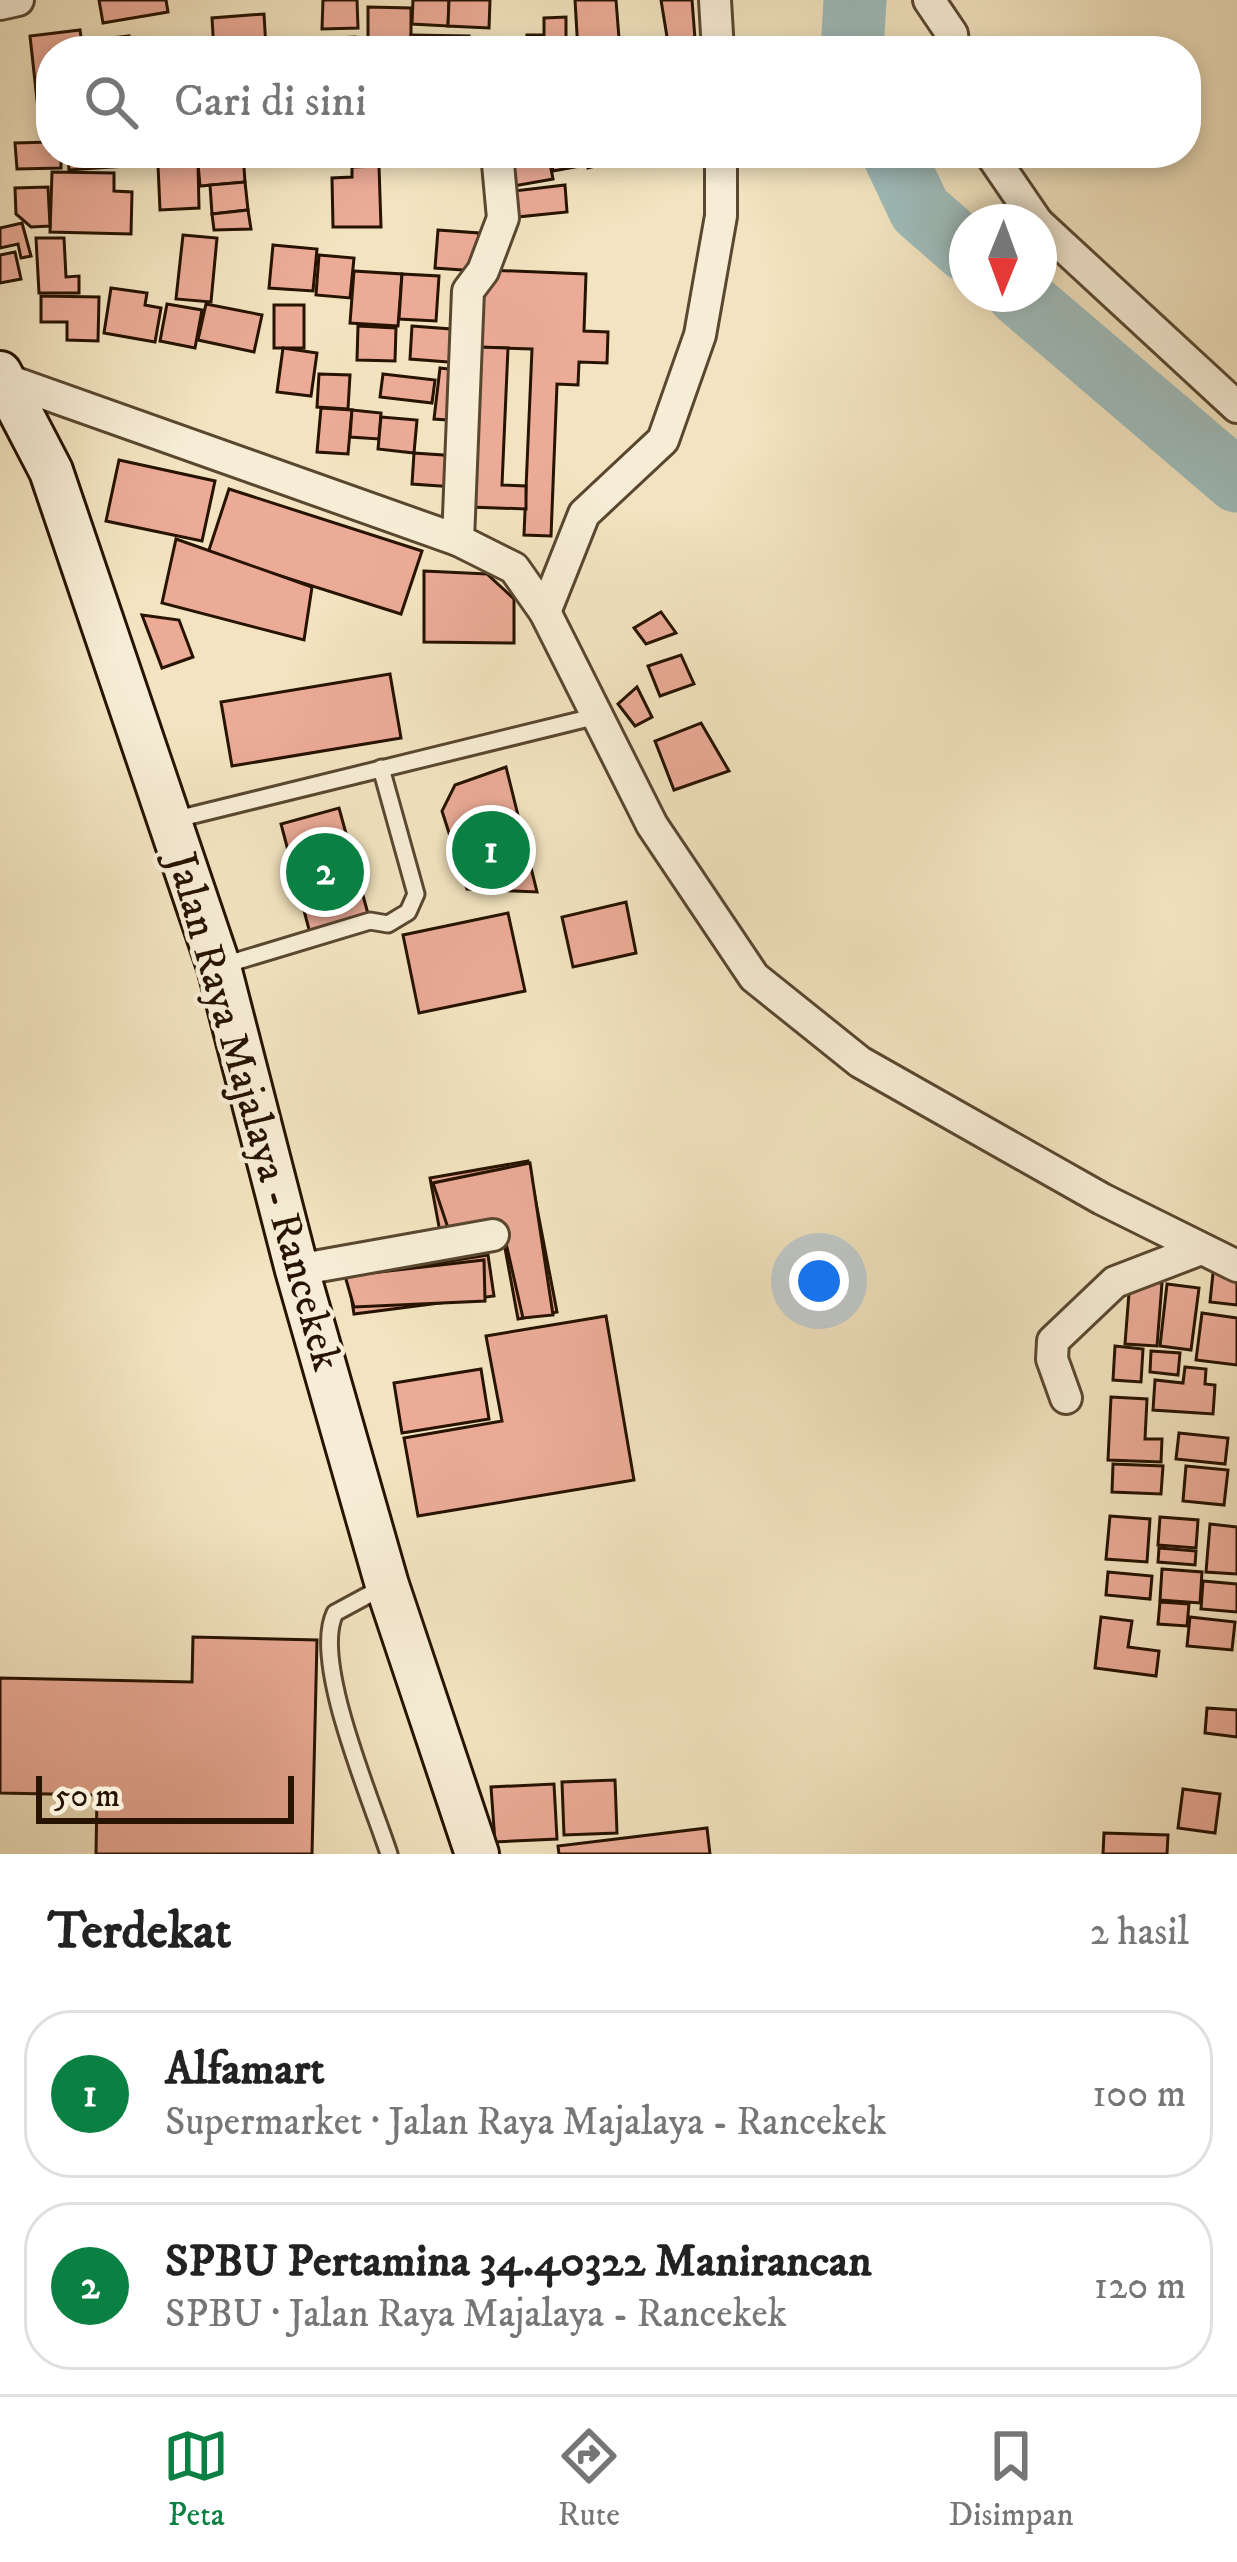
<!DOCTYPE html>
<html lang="id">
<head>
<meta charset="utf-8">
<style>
  :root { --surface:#fff; --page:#f6f6f6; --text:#222; --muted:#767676; --line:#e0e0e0; --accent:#0b8043 }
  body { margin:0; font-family:"IM FELL DW Pica",serif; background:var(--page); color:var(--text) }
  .compass { position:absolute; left:949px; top:204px; width:108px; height:108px; border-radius:50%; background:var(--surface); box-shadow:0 6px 18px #0003; rotate:181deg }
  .scale { position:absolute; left:36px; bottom:30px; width:258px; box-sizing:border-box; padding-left:12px; border:6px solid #271300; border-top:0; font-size:33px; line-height:42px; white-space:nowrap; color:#271300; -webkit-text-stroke:9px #f7edd6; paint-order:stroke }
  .you { position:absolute; left:819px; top:1281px; width:42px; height:42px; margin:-30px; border:9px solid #fff; border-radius:50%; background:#1a73e8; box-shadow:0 0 0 18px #1a73e833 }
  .badge { display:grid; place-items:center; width:78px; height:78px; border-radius:50%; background:var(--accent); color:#fff; font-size:39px; font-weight:700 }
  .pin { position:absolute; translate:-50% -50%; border:6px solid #fff; box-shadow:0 3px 12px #0006 }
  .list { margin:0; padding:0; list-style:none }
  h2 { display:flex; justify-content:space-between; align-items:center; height:156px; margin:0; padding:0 48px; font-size:51px }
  h2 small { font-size:39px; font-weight:400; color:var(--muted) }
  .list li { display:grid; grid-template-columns:78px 1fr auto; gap:36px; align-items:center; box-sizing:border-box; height:168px; margin:0 24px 24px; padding:0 24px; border:3px solid var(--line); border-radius:48px }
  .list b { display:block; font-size:45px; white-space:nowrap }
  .list p { margin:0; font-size:39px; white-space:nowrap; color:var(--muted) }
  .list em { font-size:39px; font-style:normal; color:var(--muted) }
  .icon { flex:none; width:66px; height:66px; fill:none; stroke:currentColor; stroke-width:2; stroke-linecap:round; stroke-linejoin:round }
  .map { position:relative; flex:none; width:1237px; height:1854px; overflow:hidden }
  .search { position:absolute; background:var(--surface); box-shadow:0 6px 18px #0003; left:36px; right:36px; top:36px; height:132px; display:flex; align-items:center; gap:30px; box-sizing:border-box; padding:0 42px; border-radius:48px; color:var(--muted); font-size:45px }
  .sheet { height:540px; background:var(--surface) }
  nav { display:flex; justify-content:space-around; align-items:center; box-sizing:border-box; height:168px; border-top:3px solid var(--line); background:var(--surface); font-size:33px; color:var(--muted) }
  nav a { display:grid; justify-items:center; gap:6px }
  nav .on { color:var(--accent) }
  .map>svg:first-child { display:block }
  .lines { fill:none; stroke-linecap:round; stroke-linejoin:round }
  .river { stroke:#9ebcbb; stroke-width:63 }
  .building { fill:#ebab97; stroke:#271300; stroke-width:3 }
  .lane-casing { stroke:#5a4730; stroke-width:21 }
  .street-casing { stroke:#5a4730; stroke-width:36 }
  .secondary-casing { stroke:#271300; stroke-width:48 }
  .lane { stroke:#f7edd6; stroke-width:15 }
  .street { stroke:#f7edd6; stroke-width:30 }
  .secondary { stroke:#f7edd6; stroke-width:42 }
  .labels { text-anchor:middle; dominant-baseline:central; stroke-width:9; stroke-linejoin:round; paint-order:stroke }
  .street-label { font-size:42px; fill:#271300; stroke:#f7edd6 }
</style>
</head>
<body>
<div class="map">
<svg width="1237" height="1854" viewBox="0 0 1237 1854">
  <rect width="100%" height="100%" fill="#f2e4c0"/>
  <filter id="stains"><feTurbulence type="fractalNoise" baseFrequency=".00167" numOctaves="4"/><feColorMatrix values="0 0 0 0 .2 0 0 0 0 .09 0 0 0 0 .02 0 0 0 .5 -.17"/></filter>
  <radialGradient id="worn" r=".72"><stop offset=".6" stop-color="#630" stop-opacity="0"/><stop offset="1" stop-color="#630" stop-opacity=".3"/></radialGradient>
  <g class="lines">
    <g class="river">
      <polyline points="852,51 855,0"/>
      <polyline points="893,153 920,210 967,251"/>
      <polyline points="1018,294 1237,481"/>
    </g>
  </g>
  <g class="building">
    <polygon points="99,0 166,0 168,12 103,23"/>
    <polygon points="323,0 357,0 358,28 322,29"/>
    <polygon points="413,0 449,0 448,26 412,24"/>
    <polygon points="449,0 490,0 489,28 448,26"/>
    <polygon points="575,0 616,0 620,51 578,51"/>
    <polygon points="661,0 692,0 695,39 668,43"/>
    <polygon points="368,7 411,8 411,40 368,41"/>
    <polygon points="264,14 266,48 214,51 212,18"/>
    <polygon points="566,17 566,51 527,51 527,35 544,35 544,18"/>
    <polygon points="80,30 83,51 51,51 51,108 38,109 30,36"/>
    <polygon points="411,35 469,36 469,51 412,51"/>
    <polygon points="129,36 131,51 88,51 86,41"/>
    <polygon points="355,37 356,51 317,51 316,39"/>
    <polygon points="187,38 188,51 145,51 144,40"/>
    <polygon points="411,40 412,51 368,51 368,41"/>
    <polygon points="51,142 51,153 61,153 61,168 17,169 15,143"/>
    <polygon points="68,153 184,153 185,162 69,170"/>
    <polygon points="197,153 243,153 245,182 200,186"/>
    <polygon points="298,153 359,153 359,159 299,162"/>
    <polygon points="502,153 548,153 553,179 508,187"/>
    <polygon points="550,153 580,153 586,165 553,171"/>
    <polygon points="584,153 644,153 588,168"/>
    <polygon points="198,163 199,208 160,210 158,165"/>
    <polygon points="379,166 381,227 333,227 332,178 352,177 352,167"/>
    <polygon points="52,172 114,173 114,191 132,192 131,234 50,232"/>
    <polygon points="245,182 248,210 212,214 210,185"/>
    <polygon points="565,185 567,212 517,217 514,191"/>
    <polygon points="48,187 50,226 31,227 16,214 15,188"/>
    <polygon points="248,210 251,229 214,230 212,214"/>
    <polygon points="22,223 31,256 21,258 18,244 0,248 0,228"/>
    <polygon points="438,230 479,233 476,271 435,268"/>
    <polygon points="183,235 217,238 211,302 176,299"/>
    <polygon points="36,238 64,238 66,277 79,276 79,293 39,293"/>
    <polygon points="273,245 317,249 313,291 269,288"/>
    <polygon points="15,252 21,279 0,283 0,255"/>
    <polygon points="319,255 354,258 350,298 316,295"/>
    <polygon points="488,270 586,274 584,331 608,332 607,363 579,362 578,385 557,384 551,536 524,535 532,349 477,347 480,283"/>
    <polygon points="354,271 402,274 398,326 350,323"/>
    <polygon points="402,274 439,276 436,321 399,319"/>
    <polygon points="111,288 147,293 145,305 161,308 155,342 104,333"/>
    <polygon points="41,296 99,297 98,341 67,340 67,322 41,322"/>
    <polygon points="167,304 202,310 195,348 160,341"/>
    <polygon points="206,304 262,315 254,352 198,340"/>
    <rect x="274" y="305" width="30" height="43"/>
    <polygon points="358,326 396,328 395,361 357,360"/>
    <polygon points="412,326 464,330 461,363 410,359"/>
    <polygon points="477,347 508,348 502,485 526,486 526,509 470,507"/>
    <polygon points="283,348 317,353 311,396 277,392"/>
    <polygon points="440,368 466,371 461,421 434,419"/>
    <polygon points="319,374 350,375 348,409 317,407"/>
    <polygon points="383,374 435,380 432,403 380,397"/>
    <polygon points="321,408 352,410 348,454 317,452"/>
    <polygon points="352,410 381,413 379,439 350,437"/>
    <polygon points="381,417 417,420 414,453 378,449"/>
    <polygon points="414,453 457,456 454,487 412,484"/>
    <polygon points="119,460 215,481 202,541 106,521"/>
    <polygon points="229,489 422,551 401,614 208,553"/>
    <polygon points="176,539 312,587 304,640 162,603"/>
    <polygon points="424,571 487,574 514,599 514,643 424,642"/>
    <polygon points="661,612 676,633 646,644 634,628"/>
    <polygon points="142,615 179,620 193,657 162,668"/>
    <polygon points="681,655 694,684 660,696 648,666"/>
    <polygon points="390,674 401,738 232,766 221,702"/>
    <polygon points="637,687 652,717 635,726 618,704"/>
    <polygon points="701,723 729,771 674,790 655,741"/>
    <polygon points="506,767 537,892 467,889 442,811 455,785"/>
    <polygon points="339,808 370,921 311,937 281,824"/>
    <polygon points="626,902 636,953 573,967 562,917"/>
    <polygon points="508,913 525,991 419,1013 403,935"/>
    <polygon points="528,1161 557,1312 518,1319 500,1221 440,1232 430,1178"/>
    <polygon points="530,1163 553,1315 523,1318 501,1221 449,1231 433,1183"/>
    <polygon points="488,1255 494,1296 354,1314 348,1277"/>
    <polygon points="484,1260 485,1301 354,1307 345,1276"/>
    <polygon points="1213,1273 1237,1275 1237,1305 1210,1302"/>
    <polygon points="1130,1280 1162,1283 1157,1346 1125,1344"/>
    <polygon points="1167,1284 1199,1288 1191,1350 1160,1346"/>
    <polygon points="1202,1313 1237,1318 1237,1365 1196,1360"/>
    <polygon points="606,1316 634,1480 418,1516 404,1438 502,1421 486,1336"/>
    <polygon points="1115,1346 1143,1349 1141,1382 1113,1380"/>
    <polygon points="1151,1351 1180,1353 1178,1375 1150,1372"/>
    <polygon points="1185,1367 1206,1369 1205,1384 1215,1385 1213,1414 1153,1410 1155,1380 1183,1383"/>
    <polygon points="481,1369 489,1419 402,1433 394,1383"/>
    <polygon points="1111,1397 1147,1399 1145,1439 1162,1439 1161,1462 1108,1460"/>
    <polygon points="1179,1433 1228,1438 1225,1464 1176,1459"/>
    <polygon points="1113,1464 1163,1466 1161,1494 1112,1492"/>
    <polygon points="1186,1466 1228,1470 1224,1505 1183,1501"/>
    <polygon points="1110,1516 1150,1519 1147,1562 1106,1559"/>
    <polygon points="1160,1517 1198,1520 1196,1548 1158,1545"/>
    <polygon points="1210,1524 1237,1527 1237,1574 1206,1572"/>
    <polygon points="1159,1548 1196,1551 1195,1565 1158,1562"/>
    <polygon points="1162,1569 1202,1572 1200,1603 1160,1600"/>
    <polygon points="1108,1572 1152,1576 1150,1599 1106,1595"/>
    <polygon points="1203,1581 1237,1584 1237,1612 1201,1609"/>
    <polygon points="1160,1602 1189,1604 1187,1626 1158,1624"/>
    <polygon points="1101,1617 1132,1621 1128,1647 1159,1651 1156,1676 1095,1668"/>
    <polygon points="1190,1617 1235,1622 1232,1650 1187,1646"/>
    <polygon points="193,1637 317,1640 312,1854 96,1854 97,1795 0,1793 0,1678 192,1682"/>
    <polygon points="1207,1708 1237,1710 1237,1737 1205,1733"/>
    <polygon points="615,1780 617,1833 564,1835 562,1782"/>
    <polygon points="554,1784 557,1839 495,1842 491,1787"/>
    <polygon points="1183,1789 1220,1794 1215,1833 1178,1828"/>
    <polygon points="707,1828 710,1854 559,1854 558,1846"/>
    <polygon points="1104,1833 1168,1835 1167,1854 1103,1854"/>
  </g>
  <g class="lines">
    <defs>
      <g id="lane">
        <polyline points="173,820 597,716"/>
        <polyline points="224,965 370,921 388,924 408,912 416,894 381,768"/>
        <path d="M385,1586L335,1613C311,1661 372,1801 389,1854"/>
      </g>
      <g id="street">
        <polyline points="715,0 718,51"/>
        <polyline points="929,0 952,34 954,51"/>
        <polyline points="0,4 18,0"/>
        <polyline points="990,153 1037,222"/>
        <polyline points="1039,224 1237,407"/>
        <polyline points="4,379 458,540 514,568 545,612 652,825 754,977 860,1062 1102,1199 1237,1266"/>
        <polyline points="458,540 468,291 483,271 503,218 497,153"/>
        <polyline points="545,612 584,514 663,440 700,335 721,216 721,153"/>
        <polyline points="297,1270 493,1235"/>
        <polyline points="1066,1398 1052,1359 1053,1341 1115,1282 1201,1249"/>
      </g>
      <polyline id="secondary" points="0,373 51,471 219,967 297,1270 387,1585 477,1854"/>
    </defs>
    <use href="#lane" class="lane-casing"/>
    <use href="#street" class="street-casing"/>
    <use href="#secondary" class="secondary-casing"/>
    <use href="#lane" class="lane"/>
    <use href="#street" class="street"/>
    <use href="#secondary" class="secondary"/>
  </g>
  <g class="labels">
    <g class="street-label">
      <text transform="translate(253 1112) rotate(74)">Jalan Raya Majalaya - Rancekek</text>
    </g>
  </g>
  <rect width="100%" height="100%" filter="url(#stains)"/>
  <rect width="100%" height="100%" fill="url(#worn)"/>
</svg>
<svg class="compass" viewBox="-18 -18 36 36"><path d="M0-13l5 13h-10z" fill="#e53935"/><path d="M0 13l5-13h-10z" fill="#767676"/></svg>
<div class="scale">50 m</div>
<div class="you"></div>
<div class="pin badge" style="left:491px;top:850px">1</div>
<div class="pin badge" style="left:325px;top:872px">2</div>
<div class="search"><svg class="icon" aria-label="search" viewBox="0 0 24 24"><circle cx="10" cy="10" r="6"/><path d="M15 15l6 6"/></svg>Cari di sini</div>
</div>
<section class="sheet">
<h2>Terdekat<small>2 hasil</small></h2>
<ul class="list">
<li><span class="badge">1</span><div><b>Alfamart</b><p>Supermarket · Jalan Raya Majalaya - Rancekek</p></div><em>100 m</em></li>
<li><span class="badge">2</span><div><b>SPBU Pertamina 34.40322 Manirancan</b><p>SPBU · Jalan Raya Majalaya - Rancekek</p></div><em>120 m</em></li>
</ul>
</section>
<nav>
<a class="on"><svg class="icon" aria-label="map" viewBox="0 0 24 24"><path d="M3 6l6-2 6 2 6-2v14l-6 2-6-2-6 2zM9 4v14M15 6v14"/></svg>Peta</a>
<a><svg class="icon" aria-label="directions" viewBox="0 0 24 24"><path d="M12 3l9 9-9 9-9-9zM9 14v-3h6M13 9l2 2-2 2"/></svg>Rute</a>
<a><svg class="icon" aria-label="saved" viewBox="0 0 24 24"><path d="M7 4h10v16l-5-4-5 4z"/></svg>Disimpan</a>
</nav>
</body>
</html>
